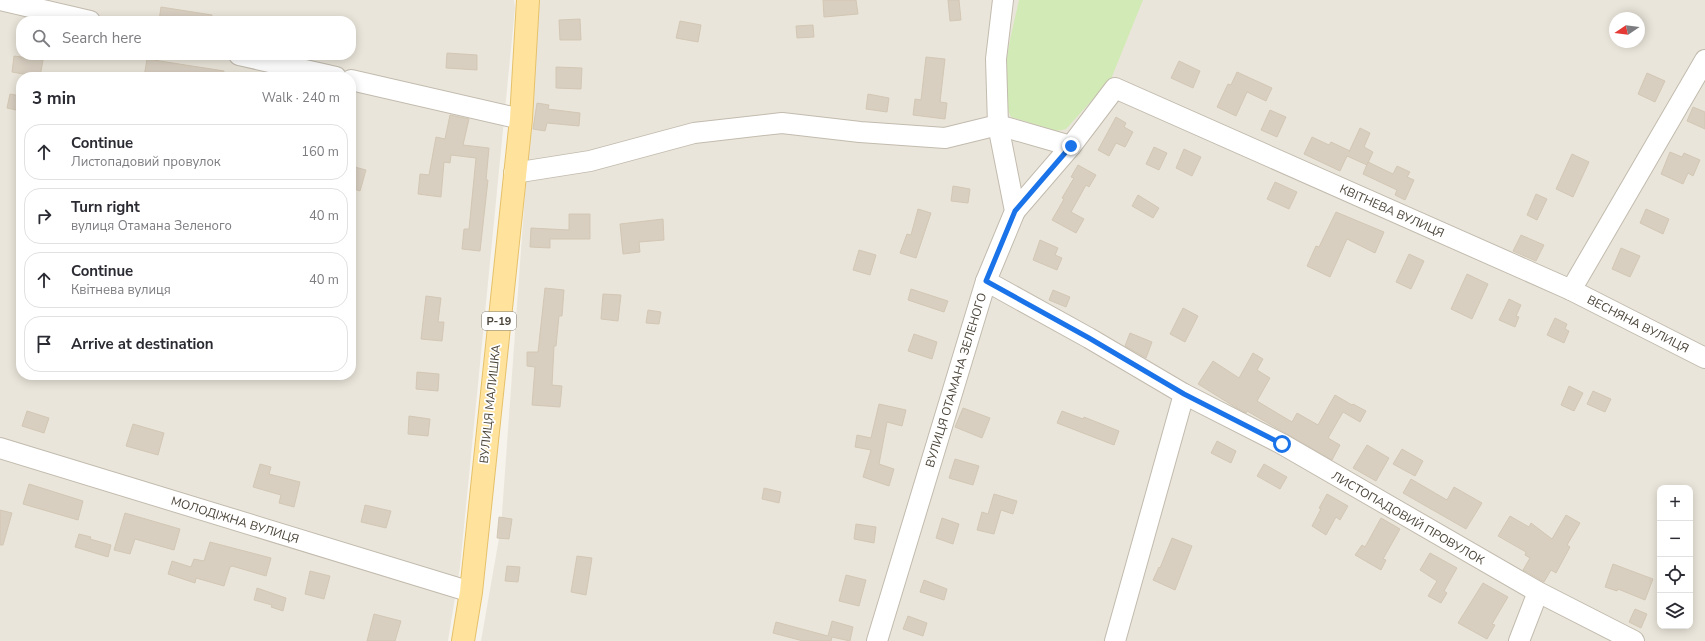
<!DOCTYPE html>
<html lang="en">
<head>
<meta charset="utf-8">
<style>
  :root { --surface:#fff; --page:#f2f2f3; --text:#2b2b33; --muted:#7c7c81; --line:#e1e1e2 }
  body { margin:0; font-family:"Nunito Sans",sans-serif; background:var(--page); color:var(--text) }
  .controls { position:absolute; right:12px; bottom:12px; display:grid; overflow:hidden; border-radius:8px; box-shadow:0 2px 10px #0003 }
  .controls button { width:36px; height:36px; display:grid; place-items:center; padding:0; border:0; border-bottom:1px solid var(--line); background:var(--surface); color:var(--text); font:20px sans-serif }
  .compass { position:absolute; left:1609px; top:12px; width:36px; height:36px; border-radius:50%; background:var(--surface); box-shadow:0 2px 10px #0003; rotate:257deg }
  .stop { position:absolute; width:12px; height:12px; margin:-9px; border:3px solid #1a73e8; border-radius:50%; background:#fff }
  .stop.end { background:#1a73e8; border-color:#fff; box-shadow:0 1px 4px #0008 }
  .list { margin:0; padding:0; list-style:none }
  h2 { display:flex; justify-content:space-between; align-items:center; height:52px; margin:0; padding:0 16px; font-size:17px }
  h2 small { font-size:13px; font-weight:400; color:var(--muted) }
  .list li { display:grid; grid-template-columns:26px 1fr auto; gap:12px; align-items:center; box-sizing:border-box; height:56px; margin:0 8px 8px; padding:0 8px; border:1px solid var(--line); border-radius:16px }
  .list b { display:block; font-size:15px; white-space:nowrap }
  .list p { margin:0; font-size:13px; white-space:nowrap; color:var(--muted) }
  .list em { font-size:13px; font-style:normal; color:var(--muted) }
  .icon { flex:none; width:22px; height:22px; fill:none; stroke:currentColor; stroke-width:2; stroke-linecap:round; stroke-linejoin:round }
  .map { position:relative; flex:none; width:1705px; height:641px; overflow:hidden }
  .search { position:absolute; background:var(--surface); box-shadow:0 2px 10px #0003; left:16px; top:16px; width:340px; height:44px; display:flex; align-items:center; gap:10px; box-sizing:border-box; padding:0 14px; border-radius:16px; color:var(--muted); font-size:15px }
  .panel { position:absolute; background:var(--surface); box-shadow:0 2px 10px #0003; left:16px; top:72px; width:340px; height:308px; border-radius:16px }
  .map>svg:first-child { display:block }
  .residential { fill:#eae5da; fill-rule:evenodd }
  .green { fill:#d2eab5 }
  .building { fill:#d8cfc1; stroke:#d3c7b4 }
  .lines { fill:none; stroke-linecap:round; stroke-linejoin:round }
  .minor-casing { stroke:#c2bbae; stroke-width:22 }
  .major-casing { stroke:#e6c16a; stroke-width:24 }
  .minor { stroke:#fff; stroke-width:20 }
  .major { stroke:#ffe39c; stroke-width:22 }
  .route { stroke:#1a73e8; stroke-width:5 }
  .labels { text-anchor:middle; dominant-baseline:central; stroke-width:3.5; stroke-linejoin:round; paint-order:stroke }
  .shield { fill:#fff; stroke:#817c74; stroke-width:1 }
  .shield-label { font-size:11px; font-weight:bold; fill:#4b4439 }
  .street-label { font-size:12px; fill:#4b4439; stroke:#fff }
</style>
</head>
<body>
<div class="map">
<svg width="1705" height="641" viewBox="0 0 1705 641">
  <rect width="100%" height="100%" fill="#f6f3ec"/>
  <g class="residential">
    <path d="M0,0H514L515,8L460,567L448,641H0ZM21,21H351V55H21ZM21,77H351V375H21Z"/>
    <path d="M539,0H1705V641H481L501,527ZM1615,18H1639V42H1615ZM1660,488H1690V626H1660Z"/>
  </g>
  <path class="green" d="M1019,0H1143L1111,79L1066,129L1057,131L1011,117C996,87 1012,32 1019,0Z"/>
  <g class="building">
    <polygon points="823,0 856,0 858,14 824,17"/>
    <polygon points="948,0 959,0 961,20 950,21"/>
    <polygon points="161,7 212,15 212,21 159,21"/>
    <polygon points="580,19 581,40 560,40 559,20"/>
    <polygon points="680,21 701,25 698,42 676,38"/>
    <polygon points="813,25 814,37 797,38 796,26"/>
    <polygon points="447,53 477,55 477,70 446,68"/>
    <polygon points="14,56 43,60 40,77 12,72"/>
    <polygon points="926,57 945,59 940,102 947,103 945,119 913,115 915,99 921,100"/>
    <polygon points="147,59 224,71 223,77 144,77"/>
    <polygon points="1179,61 1200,71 1193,88 1171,78"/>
    <polygon points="556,67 582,68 581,89 556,88"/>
    <polygon points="1237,72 1272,88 1266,101 1247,92 1236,116 1217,107 1228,84 1231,85"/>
    <polygon points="1647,73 1665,81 1655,102 1638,94"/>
    <polygon points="10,94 21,96 21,111 7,108"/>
    <polygon points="868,94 889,98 887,112 866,109"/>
    <polygon points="537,103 549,105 548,109 580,113 579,126 547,123 545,131 533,129"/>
    <polygon points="1693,107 1705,112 1705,129 1687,121"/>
    <polygon points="1270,110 1286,117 1277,137 1261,130"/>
    <polygon points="450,115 469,119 463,145 489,148 486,180 488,180 480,251 462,249 464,229 469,229 476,158 451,155 450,163 444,162 441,197 418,194 420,174 429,175 436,137 445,139"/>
    <polygon points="1116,117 1126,123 1124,127 1133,132 1125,147 1116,143 1109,156 1098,150"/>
    <polygon points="1360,128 1370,133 1364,147 1373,152 1367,165 1347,156 1340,171 1304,154 1312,137 1329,145 1331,142 1350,151 1349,152"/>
    <polygon points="1154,147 1167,153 1159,170 1146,164"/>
    <polygon points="1184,149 1201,157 1192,176 1176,168"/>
    <polygon points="1670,152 1682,157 1684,153 1700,160 1693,176 1688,173 1683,184 1661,174"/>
    <polygon points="1572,154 1589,162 1573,197 1556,189"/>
    <polygon points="1368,162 1393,174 1397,166 1410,172 1407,177 1414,180 1405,200 1395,195 1397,190 1363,174"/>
    <polygon points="1078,165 1096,175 1089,187 1086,185 1071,212 1084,219 1076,233 1052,220 1064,199 1062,198 1074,178 1071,177"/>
    <polygon points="351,166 366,170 360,191 351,188"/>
    <polygon points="1275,182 1297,192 1289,209 1267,199"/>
    <polygon points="953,186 970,189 968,203 951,201"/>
    <polygon points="1536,194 1547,199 1537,220 1527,215"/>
    <polygon points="1138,195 1159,208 1153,218 1132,206"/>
    <polygon points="918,209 931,213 916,258 900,253 907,234 911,235"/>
    <polygon points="1646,209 1669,219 1663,234 1640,223"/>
    <polygon points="1336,212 1384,232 1375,253 1347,239 1330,277 1307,266 1316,246 1319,247"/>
    <polygon points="569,214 590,214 590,239 550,239 550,248 530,247 531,228 569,230"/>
    <polygon points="663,219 664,240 639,242 640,252 623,254 620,224"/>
    <polygon points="1521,235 1544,245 1536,261 1513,251"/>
    <polygon points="1040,240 1058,248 1055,255 1062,258 1057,270 1033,260"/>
    <polygon points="1621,248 1640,256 1630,277 1612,269"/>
    <polygon points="859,250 876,255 870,275 853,270"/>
    <polygon points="1409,254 1424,261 1411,289 1396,282"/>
    <polygon points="1467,274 1488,284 1472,319 1451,309"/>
    <polygon points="545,288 564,290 562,316 559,316 556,346 554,346 552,385 562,386 560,407 532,405 535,367 527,366 527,352 538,352"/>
    <polygon points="911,289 948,301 944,312 908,300"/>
    <polygon points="1053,290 1070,297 1066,307 1049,300"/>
    <polygon points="603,294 621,295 618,321 601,319"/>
    <polygon points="426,296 441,298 438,322 444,322 442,341 421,339"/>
    <polygon points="1509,299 1521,305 1516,316 1519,317 1515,327 1499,320"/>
    <polygon points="1183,308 1198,316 1185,342 1170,334"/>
    <polygon points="648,310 661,312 659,324 646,323"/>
    <polygon points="1555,318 1567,324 1565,329 1569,331 1564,343 1547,335"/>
    <polygon points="1130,333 1152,342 1146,358 1125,346"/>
    <polygon points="914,334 937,342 932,359 908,351"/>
    <polygon points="1253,353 1263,359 1257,370 1270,378 1257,401 1292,422 1297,413 1318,425 1335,395 1352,405 1353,404 1366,411 1360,422 1343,412 1328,438 1340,445 1332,460 1247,411 1246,413 1235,407 1198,384 1213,361 1239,378"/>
    <polygon points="417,372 439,374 438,391 416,389"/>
    <polygon points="1569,386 1583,393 1574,411 1561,405"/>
    <polygon points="1593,391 1611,399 1605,412 1587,404"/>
    <polygon points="879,404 906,410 902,426 887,422 879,464 894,469 889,486 863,477 871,450 855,447 857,435 871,438"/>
    <polygon points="963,408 990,418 982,438 955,427"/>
    <polygon points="27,411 49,418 44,433 22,426"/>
    <polygon points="1062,411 1083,419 1084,417 1119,431 1114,445 1057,423"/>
    <polygon points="409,416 430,419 428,436 408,434"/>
    <polygon points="133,424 164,433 158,455 126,446"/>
    <polygon points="1217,441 1236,451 1231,463 1211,453"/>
    <polygon points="1367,445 1389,458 1376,481 1353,468"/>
    <polygon points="1402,449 1423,461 1415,476 1393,464"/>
    <polygon points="955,459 979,466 973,485 949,478"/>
    <polygon points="260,464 271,467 269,474 300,482 294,507 279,503 281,495 253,487"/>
    <polygon points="1264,464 1287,477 1280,489 1257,476"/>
    <polygon points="1411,479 1447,500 1454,487 1482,503 1466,529 1403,493"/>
    <polygon points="29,484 83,501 78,520 23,504"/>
    <polygon points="764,488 781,492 779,503 762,499"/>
    <polygon points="994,494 1017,501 1013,514 1001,510 994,534 977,530 982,512 988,514"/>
    <polygon points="1327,494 1348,506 1340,520 1336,517 1326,535 1312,526 1321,509 1319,508"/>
    <polygon points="365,505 391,511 386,528 361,522"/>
    <polygon points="0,510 12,513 3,545 0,545"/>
    <polygon points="125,513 180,529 174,550 135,539 130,554 114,550"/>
    <polygon points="1566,515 1580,523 1567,545 1570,547 1556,573 1551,570 1544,582 1523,570 1530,558 1525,555 1526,552 1498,536 1510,516 1529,527 1531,523 1552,539"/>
    <polygon points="499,517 512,519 509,539 497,538"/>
    <polygon points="942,518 959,524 953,544 936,538"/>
    <polygon points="1381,518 1400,529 1383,559 1386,560 1381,570 1355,555 1362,545 1365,547"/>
    <polygon points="856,524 876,527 874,543 854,539"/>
    <polygon points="79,534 91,537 90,539 111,545 108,557 75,547"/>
    <polygon points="1172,538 1192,546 1175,590 1153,580 1159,567 1160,568"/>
    <polygon points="210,542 271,558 266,576 232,566 230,567 224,586 196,578 195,583 168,574 172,561 191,567 194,559 204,561"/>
    <polygon points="1430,553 1457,568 1444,591 1447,593 1441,603 1428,596 1437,581 1420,570"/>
    <polygon points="577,556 592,558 586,595 571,592"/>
    <polygon points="1613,564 1653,579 1645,600 1618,589 1617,591 1605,587"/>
    <polygon points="507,566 520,567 518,582 505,581"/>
    <polygon points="310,571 330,576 324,599 305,594"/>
    <polygon points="846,575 866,580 859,606 839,601"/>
    <polygon points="924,580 947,589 944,600 920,592"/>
    <polygon points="1483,583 1508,597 1492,624 1495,625 1487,639 1458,623"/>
    <polygon points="257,588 286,598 283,611 271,607 272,605 254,600"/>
    <polygon points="1635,609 1647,614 1641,628 1629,622"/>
    <polygon points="374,614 401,621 395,641 367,641"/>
    <polygon points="908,616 927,623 923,636 903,629"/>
    <polygon points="832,621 853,627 850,641 832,637 831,641 803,641 773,633 776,622 828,636"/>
  </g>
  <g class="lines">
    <defs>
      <g id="minor">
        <polyline points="0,0 90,21"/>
        <polyline points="239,55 336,77"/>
        <polyline points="351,80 521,119"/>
        <polyline points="514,173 590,161 694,133 782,123 860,132 945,138 998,125 1071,146"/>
        <polyline points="1015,211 1071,146 1115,88 1571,290 1705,60"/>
        <polyline points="986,281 1089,338 1184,394 1282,444 1538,592 1634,641"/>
        <polyline points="1571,290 1705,358"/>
        <polyline points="0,448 471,592"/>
        <polyline points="877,641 986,281 1015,211 998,125 996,59 1003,0"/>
        <polyline points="1115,641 1184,394"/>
        <polyline points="1519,641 1538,592"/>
      </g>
      <polyline id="major" points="463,641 471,592 521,119 528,0"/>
    </defs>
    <use href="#minor" class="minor-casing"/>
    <use href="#major" class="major-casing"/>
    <use href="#minor" class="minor"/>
    <use href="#major" class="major"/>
  </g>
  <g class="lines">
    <polyline class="route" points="1071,146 1015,211 986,281 1089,338 1184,394 1282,444"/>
  </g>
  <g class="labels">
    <rect class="shield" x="482" y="312" width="34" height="18" rx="3"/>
    <g class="shield-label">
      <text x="499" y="321">Р-19</text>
    </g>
    <g class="street-label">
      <text transform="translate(1392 211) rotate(24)">КВІТНЕВА ВУЛИЦЯ</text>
      <text transform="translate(1638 324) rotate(27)">ВЕСНЯНА ВУЛИЦЯ</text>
      <text transform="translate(956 380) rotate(-73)">ВУЛИЦЯ ОТАМАНА ЗЕЛЕНОГО</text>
      <text transform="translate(490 404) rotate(-84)">ВУЛИЦЯ МАЛИШКА</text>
      <text transform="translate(1408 518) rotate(30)">ЛИСТОПАДОВИЙ ПРОВУЛОК</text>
      <text transform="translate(235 520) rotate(17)">МОЛОДІЖНА ВУЛИЦЯ</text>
    </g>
  </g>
</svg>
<div class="controls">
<button>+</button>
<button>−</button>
<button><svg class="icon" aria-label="locate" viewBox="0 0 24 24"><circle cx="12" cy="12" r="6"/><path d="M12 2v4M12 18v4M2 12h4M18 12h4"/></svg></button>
<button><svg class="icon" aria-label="layers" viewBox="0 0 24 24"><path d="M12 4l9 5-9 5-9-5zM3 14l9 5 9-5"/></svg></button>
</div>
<svg class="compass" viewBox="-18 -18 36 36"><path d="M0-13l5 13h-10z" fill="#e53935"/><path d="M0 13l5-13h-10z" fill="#7c7c81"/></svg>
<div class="stop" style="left:1282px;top:444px"></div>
<div class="stop end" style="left:1071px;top:146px"></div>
<div class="search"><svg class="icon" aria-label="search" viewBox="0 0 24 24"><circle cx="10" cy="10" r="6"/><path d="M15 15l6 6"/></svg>Search here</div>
<section class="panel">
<h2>3 min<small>Walk · 240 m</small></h2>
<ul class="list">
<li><svg class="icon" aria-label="ahead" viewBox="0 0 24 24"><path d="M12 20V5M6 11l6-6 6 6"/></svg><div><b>Continue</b><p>Листопадовий провулок</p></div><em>160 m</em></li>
<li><svg class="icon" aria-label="right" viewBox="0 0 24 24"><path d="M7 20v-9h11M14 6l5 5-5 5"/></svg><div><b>Turn right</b><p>вулиця Отамана Зеленого</p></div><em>40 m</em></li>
<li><svg class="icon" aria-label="ahead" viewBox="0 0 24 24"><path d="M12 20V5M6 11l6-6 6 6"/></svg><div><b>Continue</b><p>Квітнева вулиця</p></div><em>40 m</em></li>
<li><svg class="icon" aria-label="arrive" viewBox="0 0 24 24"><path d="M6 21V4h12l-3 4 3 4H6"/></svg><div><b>Arrive at destination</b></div></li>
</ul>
</section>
</div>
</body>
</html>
